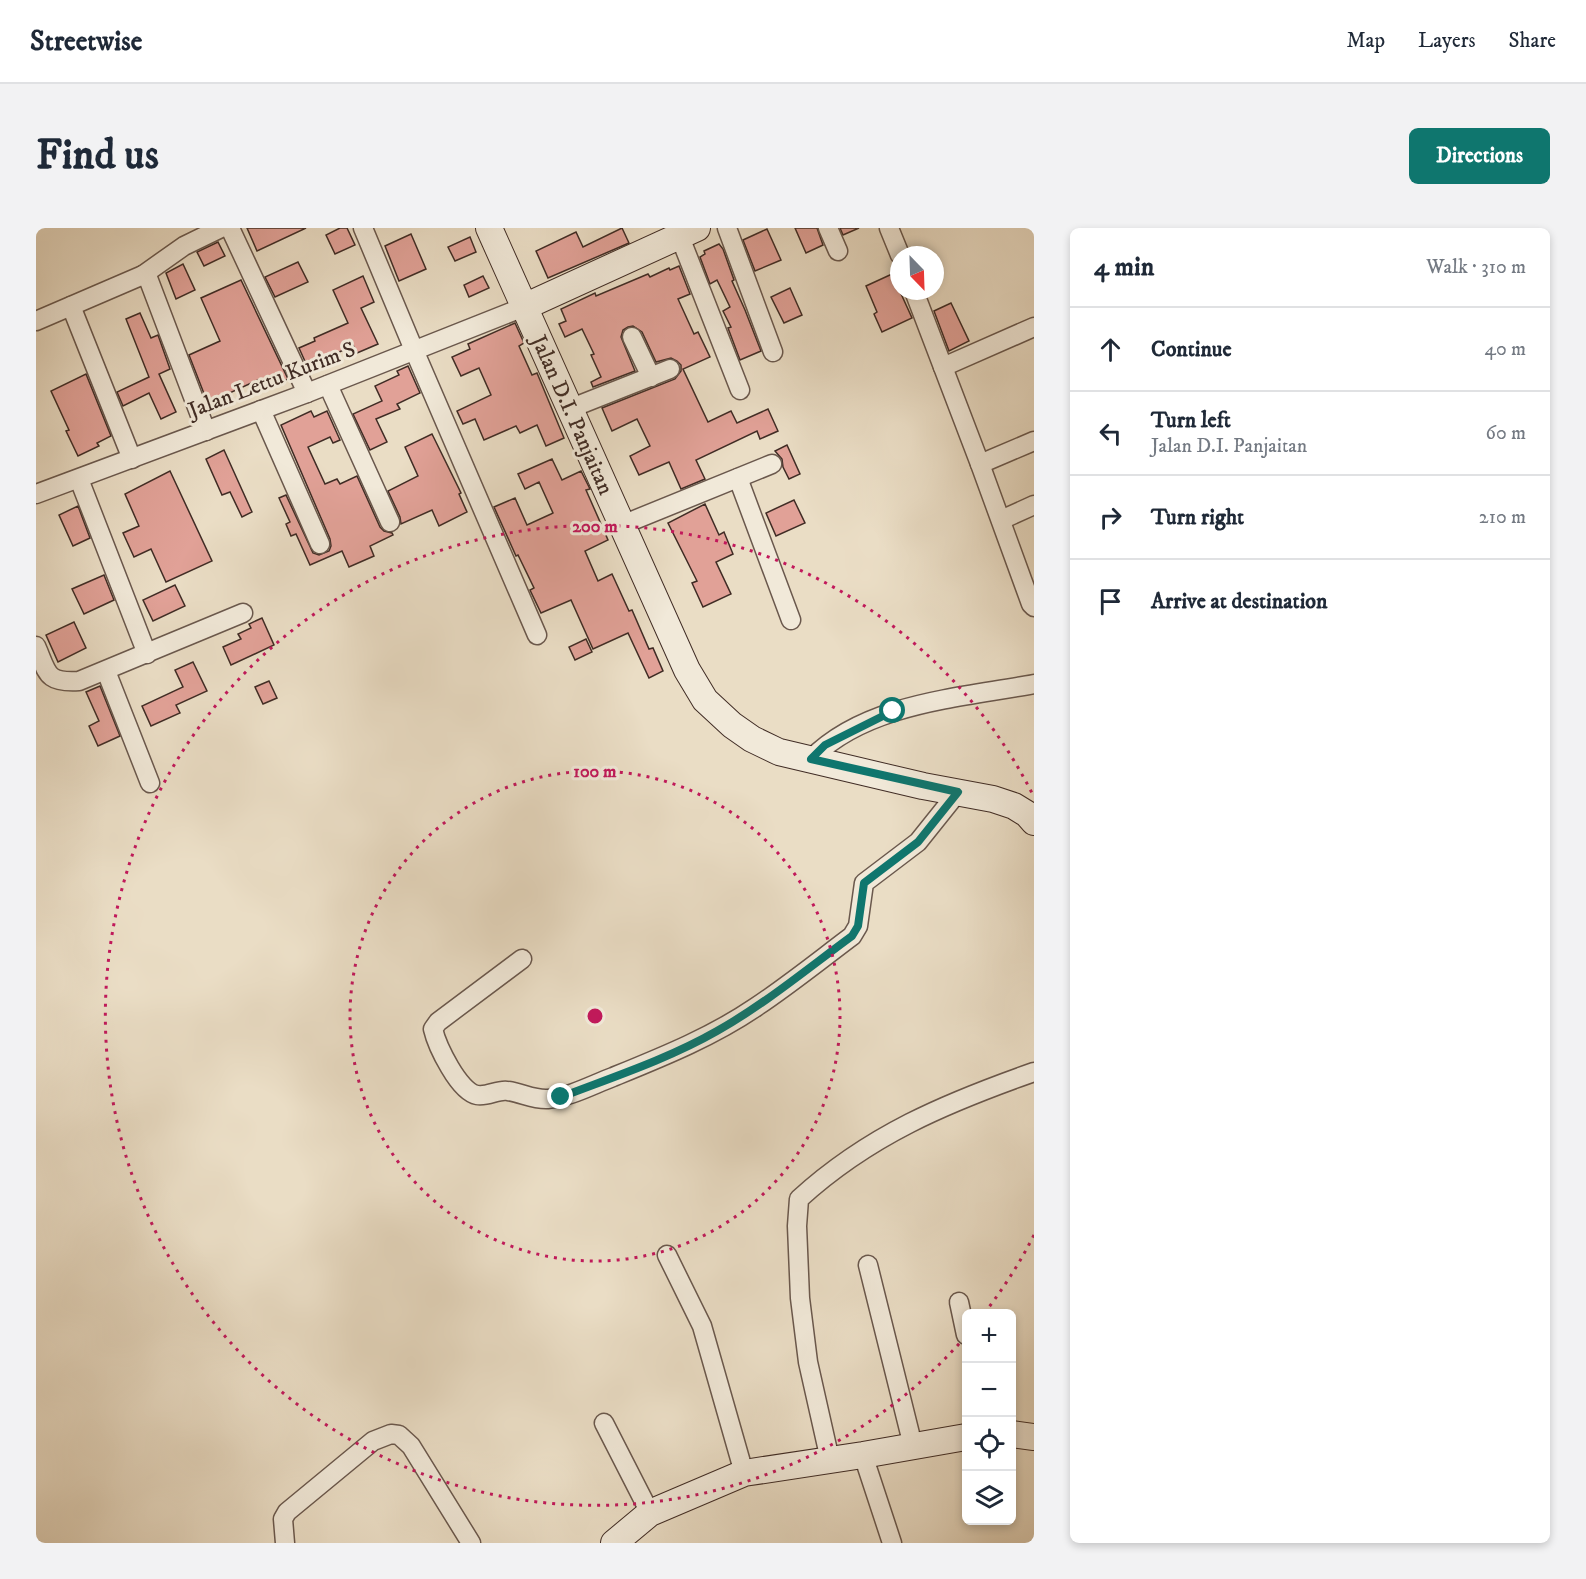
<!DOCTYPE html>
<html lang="en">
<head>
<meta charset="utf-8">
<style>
  :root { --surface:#fff; --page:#f2f2f3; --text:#1f2937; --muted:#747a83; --line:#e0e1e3; --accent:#0f766e }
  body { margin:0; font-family:"IM FELL DW Pica",serif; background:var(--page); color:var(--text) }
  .controls { position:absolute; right:18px; bottom:18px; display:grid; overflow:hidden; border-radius:9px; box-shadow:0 3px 9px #0003 }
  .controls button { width:54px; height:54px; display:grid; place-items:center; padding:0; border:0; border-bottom:2px solid var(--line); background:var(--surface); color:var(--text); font:30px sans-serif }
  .compass { position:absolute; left:854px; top:18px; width:54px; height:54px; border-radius:50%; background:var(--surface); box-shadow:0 3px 9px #0003; rotate:157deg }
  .stop { position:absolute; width:18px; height:18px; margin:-14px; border:4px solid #0f766e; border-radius:50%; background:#fff }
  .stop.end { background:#0f766e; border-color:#fff; box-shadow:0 2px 6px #0008 }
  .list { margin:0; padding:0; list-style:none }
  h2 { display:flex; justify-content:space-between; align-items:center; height:78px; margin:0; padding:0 24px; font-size:26px }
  h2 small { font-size:20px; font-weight:400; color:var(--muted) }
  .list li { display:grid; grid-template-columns:39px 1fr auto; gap:18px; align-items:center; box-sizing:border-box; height:84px; padding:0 24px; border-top:2px solid var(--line) }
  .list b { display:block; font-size:22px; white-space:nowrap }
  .list p { margin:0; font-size:20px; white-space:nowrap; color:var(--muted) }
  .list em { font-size:20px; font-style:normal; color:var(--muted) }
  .icon { flex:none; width:33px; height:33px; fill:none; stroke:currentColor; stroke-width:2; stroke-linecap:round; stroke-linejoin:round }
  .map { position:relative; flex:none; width:998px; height:1315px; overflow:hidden; border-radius:9px }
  header { display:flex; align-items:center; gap:36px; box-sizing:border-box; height:84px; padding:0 30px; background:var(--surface); border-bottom:2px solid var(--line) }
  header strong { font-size:28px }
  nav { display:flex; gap:33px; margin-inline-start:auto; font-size:21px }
  .intro { display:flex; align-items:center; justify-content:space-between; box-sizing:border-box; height:144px; padding:0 36px }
  h1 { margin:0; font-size:42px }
  .button { padding:15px 27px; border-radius:9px; background:var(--accent); color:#fff; font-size:21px; font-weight:700 }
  main { display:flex; gap:36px; padding:0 36px }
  aside { flex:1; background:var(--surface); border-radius:9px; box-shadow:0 3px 9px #0003 }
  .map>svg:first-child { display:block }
  .building { fill:#e1a197; stroke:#402c25; stroke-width:1.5 }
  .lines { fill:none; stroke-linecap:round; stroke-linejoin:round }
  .street-casing { stroke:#6a584d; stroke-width:21 }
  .secondary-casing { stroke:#402c25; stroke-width:28 }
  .street { stroke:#f1e9d9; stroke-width:18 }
  .secondary { stroke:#f1e9d9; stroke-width:26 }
  .route { stroke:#0f766e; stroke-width:8 }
  .ring { fill:none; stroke:#c2185b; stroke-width:3; stroke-dasharray:3 6 }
  .labels { text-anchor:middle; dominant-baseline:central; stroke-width:6; stroke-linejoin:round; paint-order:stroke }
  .street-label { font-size:22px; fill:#402c25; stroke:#f1e9d9 }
  .centre { fill:#c2185b; stroke:#f1e9d9; stroke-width:3 }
  .ring-label { font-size:18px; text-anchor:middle; font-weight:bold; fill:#c2185b; stroke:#f1e9d9; stroke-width:6; stroke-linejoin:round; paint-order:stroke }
</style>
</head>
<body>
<header>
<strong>Streetwise</strong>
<nav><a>Map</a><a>Layers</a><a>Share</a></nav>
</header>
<div class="intro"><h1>Find us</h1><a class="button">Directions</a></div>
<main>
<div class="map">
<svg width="998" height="1315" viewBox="0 0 998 1315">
  <rect width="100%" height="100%" fill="#eaddc5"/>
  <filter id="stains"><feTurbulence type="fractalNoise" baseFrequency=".00333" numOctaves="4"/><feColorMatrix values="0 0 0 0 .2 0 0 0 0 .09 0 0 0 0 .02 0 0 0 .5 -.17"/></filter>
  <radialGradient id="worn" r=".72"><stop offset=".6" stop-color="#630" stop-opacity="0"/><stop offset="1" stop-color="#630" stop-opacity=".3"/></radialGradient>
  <g class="building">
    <polygon points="211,0 270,0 221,23"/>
    <polygon points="304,0 311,0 319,17 299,26 290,7"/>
    <polygon points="586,0 593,15 512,50 500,23 540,4 547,19"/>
    <polygon points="759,0 781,0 787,17 770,25"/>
    <polygon points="804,0 823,0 807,7"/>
    <polygon points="731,1 745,32 719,43 707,12"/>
    <polygon points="375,6 390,41 363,53 349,18"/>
    <polygon points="434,9 440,24 419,33 412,19"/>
    <polygon points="182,14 189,28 168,38 161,24"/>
    <polygon points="683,16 687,21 698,52 696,53 709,82 725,123 704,132 692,100 695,99 687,83 694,79 681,52 674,56 664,29 669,26 668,23"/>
    <polygon points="262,34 272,54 239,69 229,49"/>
    <polygon points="147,36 159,62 140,71 130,45"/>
    <polygon points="643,38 654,66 642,71 658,106 662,104 674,129 647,141 672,194 695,183 701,195 732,181 742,203 724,211 721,203 660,232 669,251 645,261 633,234 603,247 594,228 614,218 601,191 576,203 566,180 639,151 645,143 645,137 641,133 635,130 620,134 606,104 597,98 592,99 587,102 585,109 599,143 557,159 555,154 565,149 555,127 558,126 546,101 529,109 523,96 530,93 525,81 559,65 560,68 612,46 614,49 633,40 634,42"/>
    <polygon points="856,46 876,90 846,104 838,86 841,84 830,58"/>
    <polygon points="327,48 338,74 325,80 342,116 321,125 317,117 272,140 263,120 279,113 278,110 312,95 297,62"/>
    <polygon points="447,48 453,60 433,69 428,57"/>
    <polygon points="205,52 252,151 229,162 224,151 189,167 192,173 174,181 153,127 184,113 165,70"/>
    <polygon points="754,60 766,87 748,95 735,69"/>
    <polygon points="915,75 933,113 913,123 898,83"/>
    <polygon points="104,85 115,110 122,107 134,141 123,146 140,184 125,191 113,165 87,178 81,164 113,149 90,91"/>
    <polygon points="479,95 488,115 483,118 496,147 501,145 528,210 510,218 501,197 484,205 480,198 448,212 439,191 427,196 421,183 455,167 443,140 425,148 416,129 434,121 432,116"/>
    <polygon points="372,138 384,165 361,176 364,181 340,191 351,214 334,222 317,186 346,173 339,158 363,147 361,143"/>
    <polygon points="50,146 75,208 61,215 63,218 42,228 30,203 33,202 15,163"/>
    <polygon points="275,183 278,189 291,183 304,212 297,215 294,209 272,219 289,256 301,251 304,256 321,248 344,299 348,303 356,305 357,307 334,318 338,328 313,339 306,323 274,337 260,306 255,308 250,296 254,294 243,270 250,267 277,325 283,327 293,323 295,318 294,311 245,197"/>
    <polygon points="396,206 425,265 423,266 431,284 403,298 396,282 365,296 364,289 352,263 382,248 369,219"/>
    <polygon points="751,217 764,246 753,251 747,239 746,231 739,223"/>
    <polygon points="188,222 216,284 206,289 194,264 186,267 170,231"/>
    <polygon points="516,231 526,252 545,243 554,261 550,262 572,312 549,323 562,353 576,346 593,383 596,382 613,421 617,420 627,443 613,450 592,405 557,421 535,372 505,385 494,362 498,360 482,327 480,328 458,279 479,270 491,297 515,286 517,285 503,254 489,261 482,246"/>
    <polygon points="134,243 176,333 130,354 115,321 98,329 87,305 103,298 89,266"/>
    <polygon points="758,272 769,295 740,308 730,285"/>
    <polygon points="669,276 683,307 688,304 697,326 680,334 695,366 667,379 656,355 661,353 632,295"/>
    <polygon points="42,278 54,310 37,318 23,287"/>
    <polygon points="68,347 78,372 48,386 36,361"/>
    <polygon points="139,357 149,378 117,393 107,372"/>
    <polygon points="226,390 238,417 195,437 187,419 205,411 202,406 215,400 213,396"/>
    <polygon points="38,394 50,420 22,434 10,407"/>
    <polygon points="550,411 556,424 539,432 533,419"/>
    <polygon points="157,434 171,463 140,477 144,485 115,498 106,478 147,459 139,442"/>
    <polygon points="233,453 241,470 227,476 219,459"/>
    <polygon points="64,458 84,508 62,518 53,498 63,493 50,464"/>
  </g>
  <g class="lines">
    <defs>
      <g id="street">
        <polyline points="194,0 271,165"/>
        <polyline points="327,0 378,122 501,407"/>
        <polyline points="691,0 737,124"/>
        <polyline points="792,0 802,23"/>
        <polyline points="853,0 864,27"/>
        <polyline points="644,9 704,162"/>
        <polyline points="107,47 148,18 185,0"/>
        <polyline points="878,63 944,236 995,376 998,379"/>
        <polyline points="35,78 96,231"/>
        <polyline points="0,93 107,47 112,50 170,203"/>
        <polyline points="596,109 615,149"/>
        <polyline points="907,139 998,99"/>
        <polyline points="292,157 354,294"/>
        <polyline points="533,181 634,141"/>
        <polyline points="225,182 284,316"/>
        <polyline points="944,236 998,213"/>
        <polyline points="702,250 755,392"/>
        <polyline points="43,251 111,426"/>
        <polyline points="0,266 271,165 488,79"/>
        <polyline points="965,292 998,277"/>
        <polyline points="586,297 736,236"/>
        <path d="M0,418C12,445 9,455 43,453L207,385"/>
        <polyline points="70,443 114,555"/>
        <path d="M775,531C830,475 924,470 998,456"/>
        <path d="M486,731L402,794L397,801C401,818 423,864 441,867C452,869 462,861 472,863C486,865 498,872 512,871C534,869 556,857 577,849C626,829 676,809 720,779C753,757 784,732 816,708L822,698L828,655L882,614L922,564"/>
        <polyline points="631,1027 666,1098 708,1245"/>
        <polyline points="832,1037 877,1218"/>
        <polyline points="923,1074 930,1107"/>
        <polyline points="568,1195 614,1285"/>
        <polyline points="827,1227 856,1315"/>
        <path d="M794,1232L772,1134L764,1070L761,998L763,971C833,907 910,875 998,844"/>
        <polyline points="249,1315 247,1291 251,1284 337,1213 355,1206 363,1207 375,1218 435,1315"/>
      </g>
      <g id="secondary">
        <polyline points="453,0 651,442 669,472 696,497 716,511 743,524 887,558 957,571 978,578 991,586 998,594"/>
        <polyline points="488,79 661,0"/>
        <polyline points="975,1206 998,1209"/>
        <polyline points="578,1315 614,1285 708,1245 827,1227 930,1209"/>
      </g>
    </defs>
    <use href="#street" class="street-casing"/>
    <use href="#secondary" class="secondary-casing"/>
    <use href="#street" class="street"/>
    <use href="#secondary" class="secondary"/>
  </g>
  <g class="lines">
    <path class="route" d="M525,869C577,849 632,831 681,803C729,776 771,741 816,708L822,698L828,655L882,614L922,564L775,531L789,517L857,483"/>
  </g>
  <g class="ring">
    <circle cx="559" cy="788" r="245"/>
    <path d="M998 1007A490 490 0 0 1 950 1083M929 1109A490 490 0 1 1 998 569"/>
  </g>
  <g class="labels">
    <g class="street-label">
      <text transform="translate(236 152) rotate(-21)">Jalan Lettu Kurim S</text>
      <text transform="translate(536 187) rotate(66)">Jalan D.I. Panjaitan</text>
    </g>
  </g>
  <circle cx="559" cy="788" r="9" class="centre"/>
  <g class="ring-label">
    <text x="559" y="304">200 m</text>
    <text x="559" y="549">100 m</text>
  </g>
  <rect width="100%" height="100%" filter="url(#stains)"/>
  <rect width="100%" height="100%" fill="url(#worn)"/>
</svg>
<div class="controls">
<button>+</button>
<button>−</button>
<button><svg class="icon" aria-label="locate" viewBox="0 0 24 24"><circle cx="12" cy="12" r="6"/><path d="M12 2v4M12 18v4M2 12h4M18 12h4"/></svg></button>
<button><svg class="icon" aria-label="layers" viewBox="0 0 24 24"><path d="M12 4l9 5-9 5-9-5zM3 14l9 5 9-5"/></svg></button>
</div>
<svg class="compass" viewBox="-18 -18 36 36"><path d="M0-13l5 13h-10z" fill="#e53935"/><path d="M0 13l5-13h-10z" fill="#747a83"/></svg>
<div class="stop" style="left:857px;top:483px"></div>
<div class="stop end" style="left:525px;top:869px"></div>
</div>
<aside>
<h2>4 min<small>Walk · 310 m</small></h2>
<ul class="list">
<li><svg class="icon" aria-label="ahead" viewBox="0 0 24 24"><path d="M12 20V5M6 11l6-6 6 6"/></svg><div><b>Continue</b></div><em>40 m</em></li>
<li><svg class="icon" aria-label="left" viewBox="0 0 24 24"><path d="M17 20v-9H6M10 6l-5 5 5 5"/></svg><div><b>Turn left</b><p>Jalan D.I. Panjaitan</p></div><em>60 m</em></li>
<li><svg class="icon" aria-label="right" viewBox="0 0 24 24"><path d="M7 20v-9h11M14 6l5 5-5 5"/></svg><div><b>Turn right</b></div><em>210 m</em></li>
<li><svg class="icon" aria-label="arrive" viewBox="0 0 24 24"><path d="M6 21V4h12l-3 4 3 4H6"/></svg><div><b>Arrive at destination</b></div></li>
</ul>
</aside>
</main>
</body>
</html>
